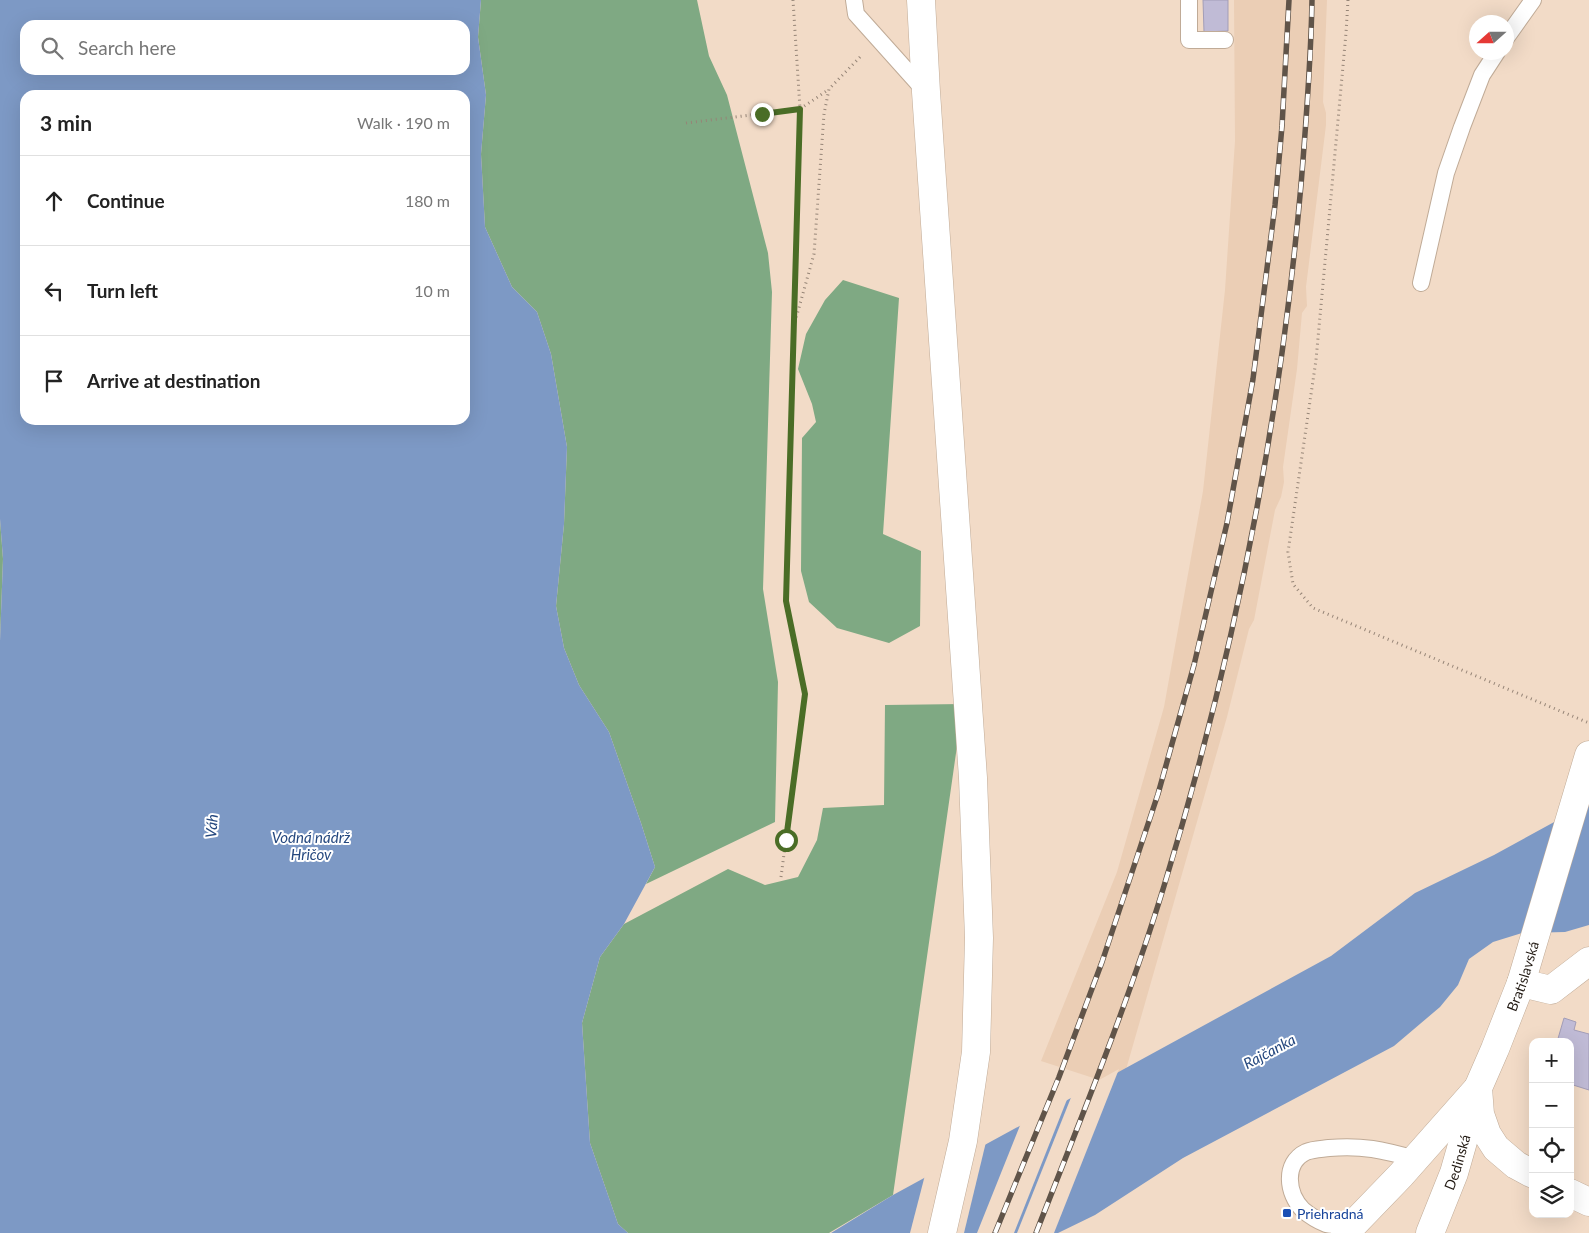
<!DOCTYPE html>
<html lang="en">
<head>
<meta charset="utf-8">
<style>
  :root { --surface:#fff; --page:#f6f6f6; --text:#222; --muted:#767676; --line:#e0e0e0 }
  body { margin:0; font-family:Lato,sans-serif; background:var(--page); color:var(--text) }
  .controls { position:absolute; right:15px; bottom:15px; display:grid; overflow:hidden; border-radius:10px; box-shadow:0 5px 20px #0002 }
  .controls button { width:45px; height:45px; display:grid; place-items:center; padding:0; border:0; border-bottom:1px solid var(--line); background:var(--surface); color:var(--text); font:25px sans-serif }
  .compass { position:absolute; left:1469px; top:15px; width:45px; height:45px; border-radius:50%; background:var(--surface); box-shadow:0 5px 20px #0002; rotate:249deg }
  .stop { position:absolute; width:15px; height:15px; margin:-11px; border:4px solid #4a6d26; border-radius:50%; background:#fff }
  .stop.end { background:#4a6d26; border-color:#fff; box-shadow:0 1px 5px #0008 }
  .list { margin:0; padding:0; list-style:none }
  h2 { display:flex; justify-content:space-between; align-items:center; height:65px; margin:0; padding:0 20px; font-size:21px }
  h2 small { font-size:16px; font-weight:400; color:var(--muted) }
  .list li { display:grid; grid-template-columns:32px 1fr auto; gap:15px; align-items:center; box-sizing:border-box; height:90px; padding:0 20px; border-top:1px solid var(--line) }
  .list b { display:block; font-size:19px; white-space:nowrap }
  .list em { font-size:16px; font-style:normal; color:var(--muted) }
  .icon { flex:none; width:28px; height:28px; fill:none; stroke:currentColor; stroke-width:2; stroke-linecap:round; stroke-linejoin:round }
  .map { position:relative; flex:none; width:1589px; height:1233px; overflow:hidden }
  .search { position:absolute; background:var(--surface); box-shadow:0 5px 20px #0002; left:20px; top:20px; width:450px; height:55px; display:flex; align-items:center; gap:12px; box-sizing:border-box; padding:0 18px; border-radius:15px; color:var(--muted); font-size:19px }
  .panel { position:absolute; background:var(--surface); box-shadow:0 5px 20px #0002; left:20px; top:90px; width:450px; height:335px; border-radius:15px }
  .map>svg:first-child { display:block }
  .built { fill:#ebceb5 }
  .forest { fill:#7fa983 }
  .water { fill:#7d99c5; fill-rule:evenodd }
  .pier { fill:#f2dbc7 }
  .building { fill:#c0bbd6; stroke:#a29db7 }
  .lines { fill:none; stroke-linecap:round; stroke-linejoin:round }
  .service-casing { stroke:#c0ab97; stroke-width:18 }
  .minor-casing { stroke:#c0ab97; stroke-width:29 }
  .path { stroke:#968577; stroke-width:3; stroke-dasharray:1 4; stroke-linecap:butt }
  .service { stroke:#fff; stroke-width:16 }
  .minor { stroke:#fff; stroke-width:28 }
  .rail-casing { stroke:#605449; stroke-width:5.5 }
  .rail { stroke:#fff; stroke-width:4; stroke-dasharray:11; stroke-linecap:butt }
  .route { stroke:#4a6d26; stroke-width:6 }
  .transit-dot { fill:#1a4fb4; stroke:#fff; stroke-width:2 }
  .labels { text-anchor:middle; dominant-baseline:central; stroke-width:4; stroke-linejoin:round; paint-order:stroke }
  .street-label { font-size:14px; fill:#211912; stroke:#fff }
  .transit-label { font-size:14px; fill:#164399; stroke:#fff; text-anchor:start }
  .water-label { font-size:15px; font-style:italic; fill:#25487f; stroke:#fff }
</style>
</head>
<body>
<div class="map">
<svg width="1589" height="1233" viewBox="0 0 1589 1233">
  <rect width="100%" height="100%" fill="#f2dbc7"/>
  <polygon class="built" points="1234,0 1327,0 1323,102 1326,113 1326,125 1306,287 1307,306 1302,313 1297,369 1283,467 1284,482 1281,497 1275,510 1254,620 1249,629 1227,717 1121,1087 1041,1061 1117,872 1164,707 1203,491 1225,290 1235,141"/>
  <g class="forest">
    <polygon points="481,0 697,0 709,56 727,95 768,253 772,292 763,589 778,682 775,822 646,884 655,867 641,823 609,732 579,685 564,648 556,606 564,524 567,447 551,354 537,312 512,287 485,227 481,154 486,95 478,37"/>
    <polygon points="843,280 899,298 883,534 921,551 920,626 889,643 837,628 809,602 801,571 802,438 816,422 812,404 798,369 806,334 825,300"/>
    <polygon points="0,519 3,559 0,641"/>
    <polygon points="963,704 893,1195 829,1233 628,1233 618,1224 590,1143 582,1023 600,957 624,924 728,869 765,885 798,877 817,840 823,808 884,805 885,705"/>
  </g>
  <g class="water">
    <path d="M0,0H481L478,37L486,95L481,154L485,227L512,287L537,312L551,354L567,447L564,524L556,606L564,648L579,685L609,732L641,823L655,867L624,924L600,957L582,1023L590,1143L618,1224L628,1233H0V641L3,559L0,519ZM25,25H465V70H25ZM25,95H465V420H25Z"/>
    <polygon points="1589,803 1589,925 1565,932 1522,933 1493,942 1469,959 1458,985 1440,1007 1394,1046 1183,1158 1095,1215 1058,1233 831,1233 893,1195 1331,956 1415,893 1494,855"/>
  </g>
  <g class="pier">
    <polygon points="1119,1069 1054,1233 1017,1233 1072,1095"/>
    <polygon points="1068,1097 1014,1233 977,1233 1021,1123"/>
    <polygon points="986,1142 964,1233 910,1233 925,1175"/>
  </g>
  <g class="building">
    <polygon points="1203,0 1228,0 1228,31 1204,32"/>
    <polygon points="1564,1018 1576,1022 1574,1030 1589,1034 1589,1090 1570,1084 1570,1042 1557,1042"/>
  </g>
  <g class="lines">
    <defs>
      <g id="service">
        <polyline points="854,0 856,14 925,91"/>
        <polyline points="1189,0 1189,40 1225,40"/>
        <polyline points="1506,38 1533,0"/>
        <polyline points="1421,283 1446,173 1462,127 1482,75 1497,52"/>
        <path d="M1353,1225C1345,1225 1334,1226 1326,1224C1319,1221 1309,1215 1303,1210C1287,1194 1283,1163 1306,1152C1313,1149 1322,1149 1329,1148C1362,1145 1383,1150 1415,1159"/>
      </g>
      <g id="minor">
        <polyline points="921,0 926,92 973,778 979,938 976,1052 963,1141 942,1233"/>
        <polyline points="1521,983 1551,990 1589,961"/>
        <path id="s1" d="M1533,1174L1516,1165L1496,1148L1487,1134L1480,1114L1478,1088L1495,1049L1521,983L1589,755"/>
        <polyline points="1570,1193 1589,1202"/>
        <polyline points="1345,1233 1401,1175 1478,1088"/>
        <path id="s2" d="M1430,1233L1454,1173L1476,1096"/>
      </g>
    </defs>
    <use href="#service" class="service-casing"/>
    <use href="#minor" class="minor-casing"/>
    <g class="path">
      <polyline points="1348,0 1346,33 1316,360 1288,552 1293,584 1313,608 1589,723"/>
      <polyline points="686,123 800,109 828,90"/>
      <polyline points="795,322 814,254 824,114 829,89 862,55"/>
      <polyline points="781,877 805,694 786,601 800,109 793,0"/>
    </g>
    <use href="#service" class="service"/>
    <use href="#minor" class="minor"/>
    <defs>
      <g id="rail">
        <polyline points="995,1233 1059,1077 1102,962 1158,794 1194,665 1227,523 1253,379 1275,205 1282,126 1289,0"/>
        <path d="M1036,1233C1081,1118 1128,1004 1164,886C1234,658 1280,423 1301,185C1306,124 1311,62 1312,0"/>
      </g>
    </defs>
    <use href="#rail" class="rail-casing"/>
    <use href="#rail" class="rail"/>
  </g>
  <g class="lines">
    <polyline class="route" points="762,114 800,109 786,601 805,694 786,840"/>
  </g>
  <rect class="transit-dot" x="1282" y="1208" width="10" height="10" rx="2.5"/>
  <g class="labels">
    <g class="street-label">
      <text stroke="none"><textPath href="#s1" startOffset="230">Bratislavská</textPath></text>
      <text stroke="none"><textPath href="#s2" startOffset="76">Dedinská</textPath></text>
    </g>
    <g class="transit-label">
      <text x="1297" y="1213">Priehradná</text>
    </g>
    <g class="water-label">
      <text transform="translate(211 826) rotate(-85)">Váh</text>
      <text x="311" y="837">Vodná nádrž<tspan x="311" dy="17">Hričov</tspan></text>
      <text transform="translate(1269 1051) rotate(-28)">Rajčanka</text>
    </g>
  </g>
</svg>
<div class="controls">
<button>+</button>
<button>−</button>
<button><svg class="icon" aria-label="locate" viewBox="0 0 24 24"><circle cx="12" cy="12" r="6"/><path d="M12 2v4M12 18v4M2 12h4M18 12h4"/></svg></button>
<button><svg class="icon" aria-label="layers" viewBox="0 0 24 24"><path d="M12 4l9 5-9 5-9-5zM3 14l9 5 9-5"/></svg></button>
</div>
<svg class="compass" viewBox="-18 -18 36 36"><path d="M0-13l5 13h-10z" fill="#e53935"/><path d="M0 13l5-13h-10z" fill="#767676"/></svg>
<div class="stop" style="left:786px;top:840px"></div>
<div class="stop end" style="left:762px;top:114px"></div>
<div class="search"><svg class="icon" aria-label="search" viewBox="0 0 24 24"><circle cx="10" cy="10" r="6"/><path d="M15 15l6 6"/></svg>Search here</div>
<section class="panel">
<h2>3 min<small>Walk · 190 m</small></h2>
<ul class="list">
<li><svg class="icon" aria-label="ahead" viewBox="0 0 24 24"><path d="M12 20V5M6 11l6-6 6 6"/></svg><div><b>Continue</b></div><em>180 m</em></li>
<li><svg class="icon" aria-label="left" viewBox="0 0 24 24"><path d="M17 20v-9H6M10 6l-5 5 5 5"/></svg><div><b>Turn left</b></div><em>10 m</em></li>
<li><svg class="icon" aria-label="arrive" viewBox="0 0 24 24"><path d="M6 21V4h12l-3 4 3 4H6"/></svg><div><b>Arrive at destination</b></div></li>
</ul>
</section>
</div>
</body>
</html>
